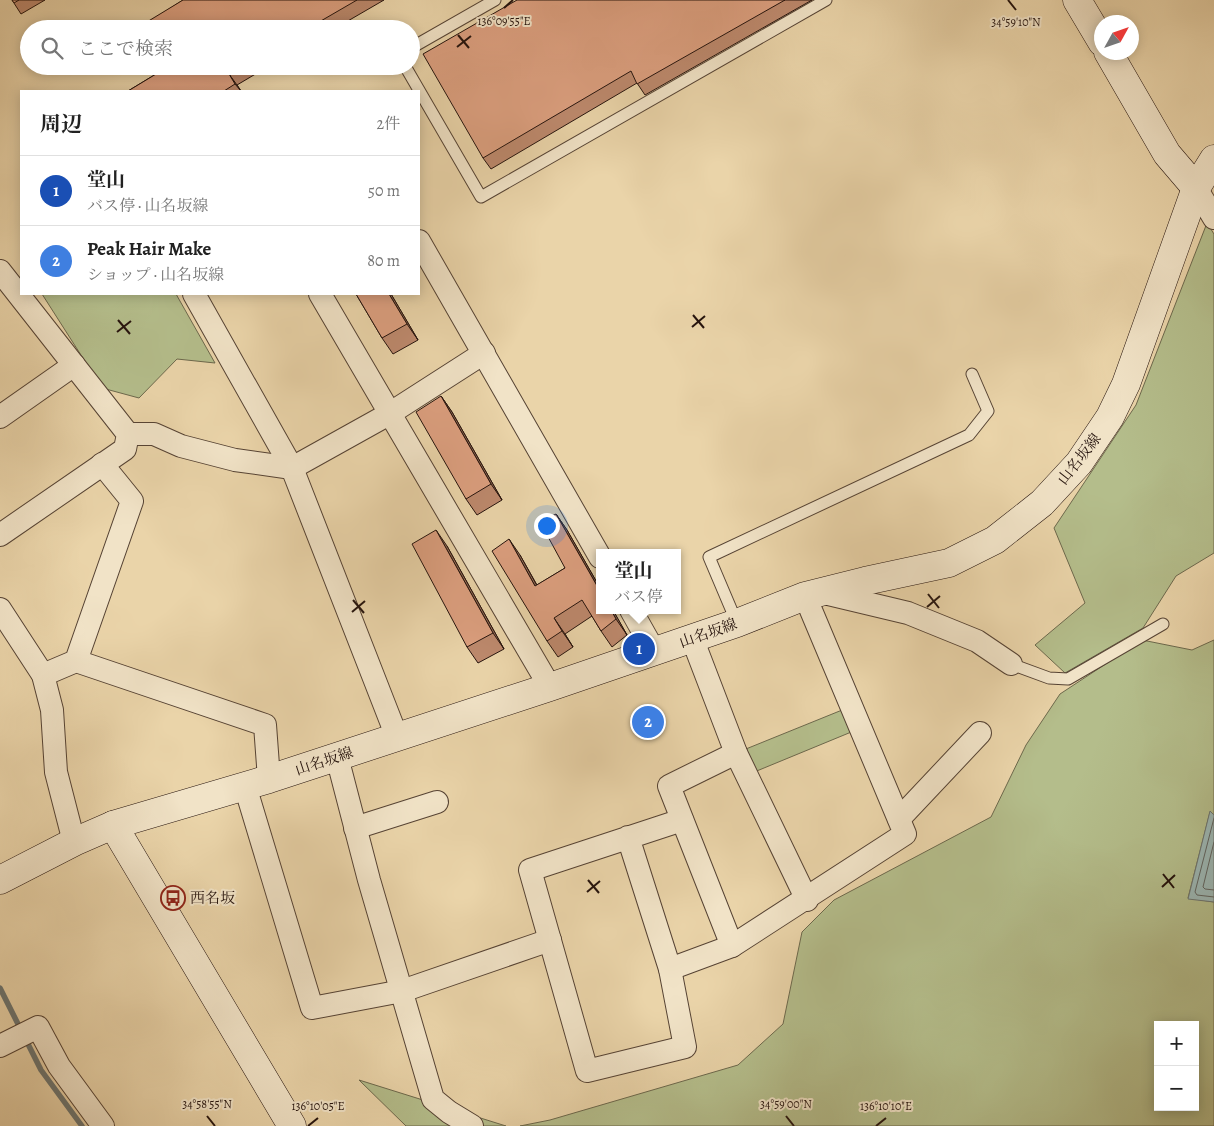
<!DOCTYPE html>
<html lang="ja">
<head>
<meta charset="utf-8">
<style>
  :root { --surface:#fff; --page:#f6f6f6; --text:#222; --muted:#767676; --line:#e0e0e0; --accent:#b45309 }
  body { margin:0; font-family:Alegreya,"Noto Serif JP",serif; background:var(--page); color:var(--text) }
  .controls { position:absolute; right:15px; bottom:15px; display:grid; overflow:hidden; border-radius:0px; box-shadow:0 2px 12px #0003 }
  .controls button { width:45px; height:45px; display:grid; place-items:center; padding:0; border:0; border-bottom:1px solid var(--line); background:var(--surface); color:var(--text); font:25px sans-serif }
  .compass { position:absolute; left:1094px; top:15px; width:45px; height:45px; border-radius:50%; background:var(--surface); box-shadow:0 2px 12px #0003; rotate:50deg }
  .you { position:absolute; left:546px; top:525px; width:18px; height:18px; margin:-12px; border:4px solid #fff; border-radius:50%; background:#1a73e8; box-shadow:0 0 0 8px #1a73e833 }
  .badge { display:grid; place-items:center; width:32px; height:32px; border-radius:50%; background:var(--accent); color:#fff; font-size:16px; font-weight:700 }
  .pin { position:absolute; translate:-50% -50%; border:2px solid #fff; box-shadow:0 1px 5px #0006 }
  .popup { position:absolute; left:596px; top:549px; width:85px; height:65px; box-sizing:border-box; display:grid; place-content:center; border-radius:0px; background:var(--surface); filter:drop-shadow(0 1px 4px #0005); font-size:16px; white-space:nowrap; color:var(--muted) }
  .popup b { font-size:19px; color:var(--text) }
  .popup::after { content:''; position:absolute; left:50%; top:100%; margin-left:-10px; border:10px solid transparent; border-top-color:var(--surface) }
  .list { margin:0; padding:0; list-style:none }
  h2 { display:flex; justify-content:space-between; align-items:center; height:65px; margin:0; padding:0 20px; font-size:21px }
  h2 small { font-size:16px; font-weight:400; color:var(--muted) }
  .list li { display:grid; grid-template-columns:32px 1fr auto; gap:15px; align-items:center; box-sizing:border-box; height:70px; padding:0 20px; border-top:1px solid var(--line) }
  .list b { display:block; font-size:19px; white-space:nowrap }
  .list p { margin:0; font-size:16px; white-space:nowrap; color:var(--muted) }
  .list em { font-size:16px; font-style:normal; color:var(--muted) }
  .icon { flex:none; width:28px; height:28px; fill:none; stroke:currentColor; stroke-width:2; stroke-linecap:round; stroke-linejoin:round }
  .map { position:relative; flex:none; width:1214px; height:1126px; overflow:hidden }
  .search { position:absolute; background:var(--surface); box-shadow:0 2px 12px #0003; left:20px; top:20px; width:400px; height:55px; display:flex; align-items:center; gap:12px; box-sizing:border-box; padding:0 18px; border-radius:28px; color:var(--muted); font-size:19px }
  .panel { position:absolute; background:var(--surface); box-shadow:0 2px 12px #0003; left:20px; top:90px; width:400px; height:205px; border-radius:0px }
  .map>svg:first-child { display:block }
  .green { fill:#b4bd8b; stroke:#6c684c; fill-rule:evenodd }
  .water { fill:#9bb6b3; stroke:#6c7571 }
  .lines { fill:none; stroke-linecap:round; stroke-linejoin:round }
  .shore { stroke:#606460; stroke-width:1 }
  .stream { stroke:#6c7571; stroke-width:5.5 }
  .lane-casing { stroke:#564334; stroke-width:13 }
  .street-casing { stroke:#564334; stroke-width:24 }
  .secondary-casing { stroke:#25130d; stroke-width:29 }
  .lane { stroke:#f1e3c7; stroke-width:11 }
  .street { stroke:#f1e3c7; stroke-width:22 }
  .secondary { stroke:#f1e3c7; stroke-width:28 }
  .wall { fill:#bd896d; stroke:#25130d }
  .shaded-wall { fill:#9a6f59; stroke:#25130d }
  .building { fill:#dc9f7f; stroke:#25130d }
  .ticks { fill:none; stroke:#25130d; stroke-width:2 }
  .labels { text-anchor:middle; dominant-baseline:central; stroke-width:4; stroke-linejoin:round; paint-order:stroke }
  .street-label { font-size:15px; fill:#25130d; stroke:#f1e3c7 }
  .poi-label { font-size:15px; fill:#25130d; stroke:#f1e3c7; text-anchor:start }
  .ticks-label { font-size:12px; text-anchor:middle; fill:#25130d; stroke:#f1e3c7; stroke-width:4; stroke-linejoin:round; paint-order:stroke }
</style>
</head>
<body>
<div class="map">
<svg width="1214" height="1126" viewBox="0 0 1214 1126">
  <rect width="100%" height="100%" fill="#ead4a9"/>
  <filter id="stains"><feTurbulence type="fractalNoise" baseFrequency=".004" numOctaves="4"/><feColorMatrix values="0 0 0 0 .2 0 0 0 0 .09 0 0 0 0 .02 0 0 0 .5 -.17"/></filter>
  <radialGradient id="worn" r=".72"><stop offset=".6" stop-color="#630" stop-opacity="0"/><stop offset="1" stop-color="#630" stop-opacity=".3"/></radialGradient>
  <g class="green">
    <polygon points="1207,223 1214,234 1214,553 1176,576 1143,628 1065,673 1035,645 1085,603 1054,528 1136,405"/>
    <polygon points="42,294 176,294 215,363 177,359 139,398 102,388"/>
    <path d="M1142,640L1192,650L1214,640V815L1210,812L1188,898L1214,902V1126H520L550,1120L738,1065L783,1024L802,932L834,900L991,817L1026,745L1060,694ZM1158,1025H1195V1107H1158Z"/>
    <polygon points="852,706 861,728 747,775 736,753"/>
    <polygon points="359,1080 506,1126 406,1126"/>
  </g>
  <polygon class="water" points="1210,811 1214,815 1214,902 1188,899"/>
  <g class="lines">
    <g class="shore">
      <polyline points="1214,818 1195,892 1197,895 1214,897"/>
      <polyline points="1214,842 1203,887 1205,889 1214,890"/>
    </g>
    <g class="stream">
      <polyline points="0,988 21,1030"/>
      <polyline points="25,1038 41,1070 82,1126"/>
    </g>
    <defs>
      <g id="lane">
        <polyline points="411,48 495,0"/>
        <polyline points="405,66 481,197 826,0"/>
        <polyline points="737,623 709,557 969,435 988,411 972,374"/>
        <polyline points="1011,664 1049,678 1068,679 1163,624"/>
      </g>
      <g id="street">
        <polyline points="1196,188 1214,218"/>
        <polyline points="419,241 600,557"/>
        <polyline points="0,271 128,434 125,449 0,535"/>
        <polyline points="194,294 292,468 397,737"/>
        <polyline points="320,294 550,687"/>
        <polyline points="0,417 74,365"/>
        <polyline points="128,434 154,434 181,446 235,460 292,468 389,414 484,353"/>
        <polyline points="820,592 908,613 977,641 1011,664"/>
        <polyline points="0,609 43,675 52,710 56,772 74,842"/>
        <polyline points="631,610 654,651"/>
        <polyline points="692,638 736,753 807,900"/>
        <polyline points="76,661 265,725 269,779"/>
        <polyline points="43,675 76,661 132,501 102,464"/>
        <polyline points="337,757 369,880 433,1099 449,1112 472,1126"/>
        <polyline points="245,786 312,1008 402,991 550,940"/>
        <polyline points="899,819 980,733"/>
        <polyline points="355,828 437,802"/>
        <polyline points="628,837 670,969 685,1047 587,1071 530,870 682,820"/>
        <polyline points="732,946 669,786 736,753"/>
        <polyline points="670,969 732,946 905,834 805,596"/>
        <polyline points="0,1046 38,1027 59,1066 103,1126"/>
      </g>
      <g id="secondary">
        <polyline points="1077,0 1102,42"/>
        <polyline points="1108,52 1167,154 1196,188"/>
        <polyline points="113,825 292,1126"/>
        <polyline points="0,880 74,842 113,825 269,779 550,687 737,623 805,596 865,581 949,563 995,540 1042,503 1079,463 1110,417 1126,384 1196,188 1214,159"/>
      </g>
    </defs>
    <use href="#lane" class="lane-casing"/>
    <use href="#street" class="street-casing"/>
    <use href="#secondary" class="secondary-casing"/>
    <use href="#lane" class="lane"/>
    <use href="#street" class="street"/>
    <use href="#secondary" class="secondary"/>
  </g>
  <g class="wall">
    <polygon points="12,0 45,0 21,14"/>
    <polygon points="183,0 384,0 334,29 138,29"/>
    <polygon points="517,0 812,0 645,95 637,83 491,169 483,158"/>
    <polygon points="158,66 269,66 237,85 241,91 128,91 161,71"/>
    <polygon points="356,294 391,294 418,340 393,354 382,338"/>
    <polygon points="441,396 452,412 502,500 477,515 466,499"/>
    <polygon points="556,514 567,530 627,635 612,647 601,631 592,616 565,634 573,647 558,657 547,641 520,555 537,585 565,568"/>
    <polygon points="447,546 504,649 478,663 467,647"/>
  </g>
  <g class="shaded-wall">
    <polygon points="229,74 237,85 241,91 235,84"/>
    <polygon points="389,294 391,294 418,340 407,324"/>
    <polygon points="441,396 452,412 502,500 491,484"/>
    <polygon points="556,514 567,530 600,588 600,591"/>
    <polygon points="436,530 447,546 504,649 493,633"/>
    <polygon points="509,539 520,555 546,602 535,586"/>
    <polygon points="611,610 613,610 627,635 616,619"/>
    <polygon points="554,618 565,634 573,647 562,631"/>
  </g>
  <g class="building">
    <polygon points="12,0 19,0 14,3"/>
    <polygon points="183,0 357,0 307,29 138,29 137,28"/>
    <polygon points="517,0 785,0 637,84 631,71 483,158 423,54"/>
    <polygon points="158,66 242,66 229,74 235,84 224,91 128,91 161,71"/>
    <polygon points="356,294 389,294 407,324 382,338"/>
    <polygon points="441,396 491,484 466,499 416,412"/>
    <polygon points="556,514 600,591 600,610 611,610 616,619 601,631 582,600 554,618 562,631 547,641 492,551 509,539 535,586 565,568 540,522"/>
    <polygon points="436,530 493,633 467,647 412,544"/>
  </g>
  <path class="ticks" d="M1008,0L1016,10M504,8L513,0M458,35L469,48M457,47L471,36M693,315L704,328M118,320L130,334M692,327L705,316M117,332L131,321M928,594L939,608M353,600L364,613M927,607L940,596M352,612L365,601M1163,874L1174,888M588,880L599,893M1162,887L1175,875M587,892L600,881M207,1116L215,1126M786,1116L794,1126M308,1126L318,1118M876,1126L886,1118"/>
  <defs>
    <symbol id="bus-ring" viewBox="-11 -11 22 22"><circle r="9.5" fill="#f1e3c7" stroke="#8f2418" stroke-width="1.5"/><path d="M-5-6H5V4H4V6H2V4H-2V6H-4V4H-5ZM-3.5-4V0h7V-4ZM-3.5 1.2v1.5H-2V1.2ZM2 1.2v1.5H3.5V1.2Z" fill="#8f2418"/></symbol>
  </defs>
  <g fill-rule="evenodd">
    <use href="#bus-ring" x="159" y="884" width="28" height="28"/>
  </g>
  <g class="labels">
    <g class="street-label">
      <text transform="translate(1079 459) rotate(-52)">山名坂線</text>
      <text transform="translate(708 633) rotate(-19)">山名坂線</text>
      <text transform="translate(324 761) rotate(-18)">山名坂線</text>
    </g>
    <g class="poi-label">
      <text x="190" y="898">西名坂</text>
    </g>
  </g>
  <g class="ticks-label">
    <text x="504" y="25">136°09'55"E</text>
    <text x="1016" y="26">34°59'10"N</text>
    <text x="207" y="1108">34°58'55"N</text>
    <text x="786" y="1108">34°59'00"N</text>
    <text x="318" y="1110">136°10'05"E</text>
    <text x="886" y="1110">136°10'10"E</text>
  </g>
  <rect width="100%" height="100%" filter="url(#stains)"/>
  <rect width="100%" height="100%" fill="url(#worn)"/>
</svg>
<div class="controls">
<button>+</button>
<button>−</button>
</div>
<svg class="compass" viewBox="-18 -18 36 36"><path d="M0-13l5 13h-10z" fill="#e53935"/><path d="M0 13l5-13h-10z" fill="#767676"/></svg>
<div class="you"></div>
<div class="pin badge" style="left:639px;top:649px;background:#1a4fb4">1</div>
<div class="popup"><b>堂山</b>バス停</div>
<div class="pin badge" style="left:648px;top:722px;background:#3f7fe0">2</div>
<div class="search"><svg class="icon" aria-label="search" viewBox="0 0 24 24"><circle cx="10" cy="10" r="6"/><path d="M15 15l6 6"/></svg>ここで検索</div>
<section class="panel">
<h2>周辺<small>2件</small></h2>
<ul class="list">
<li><span class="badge" style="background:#1a4fb4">1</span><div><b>堂山</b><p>バス停 · 山名坂線</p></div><em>50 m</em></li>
<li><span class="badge" style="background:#3f7fe0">2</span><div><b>Peak Hair Make</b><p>ショップ · 山名坂線</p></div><em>80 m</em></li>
</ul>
</section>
</div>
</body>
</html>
